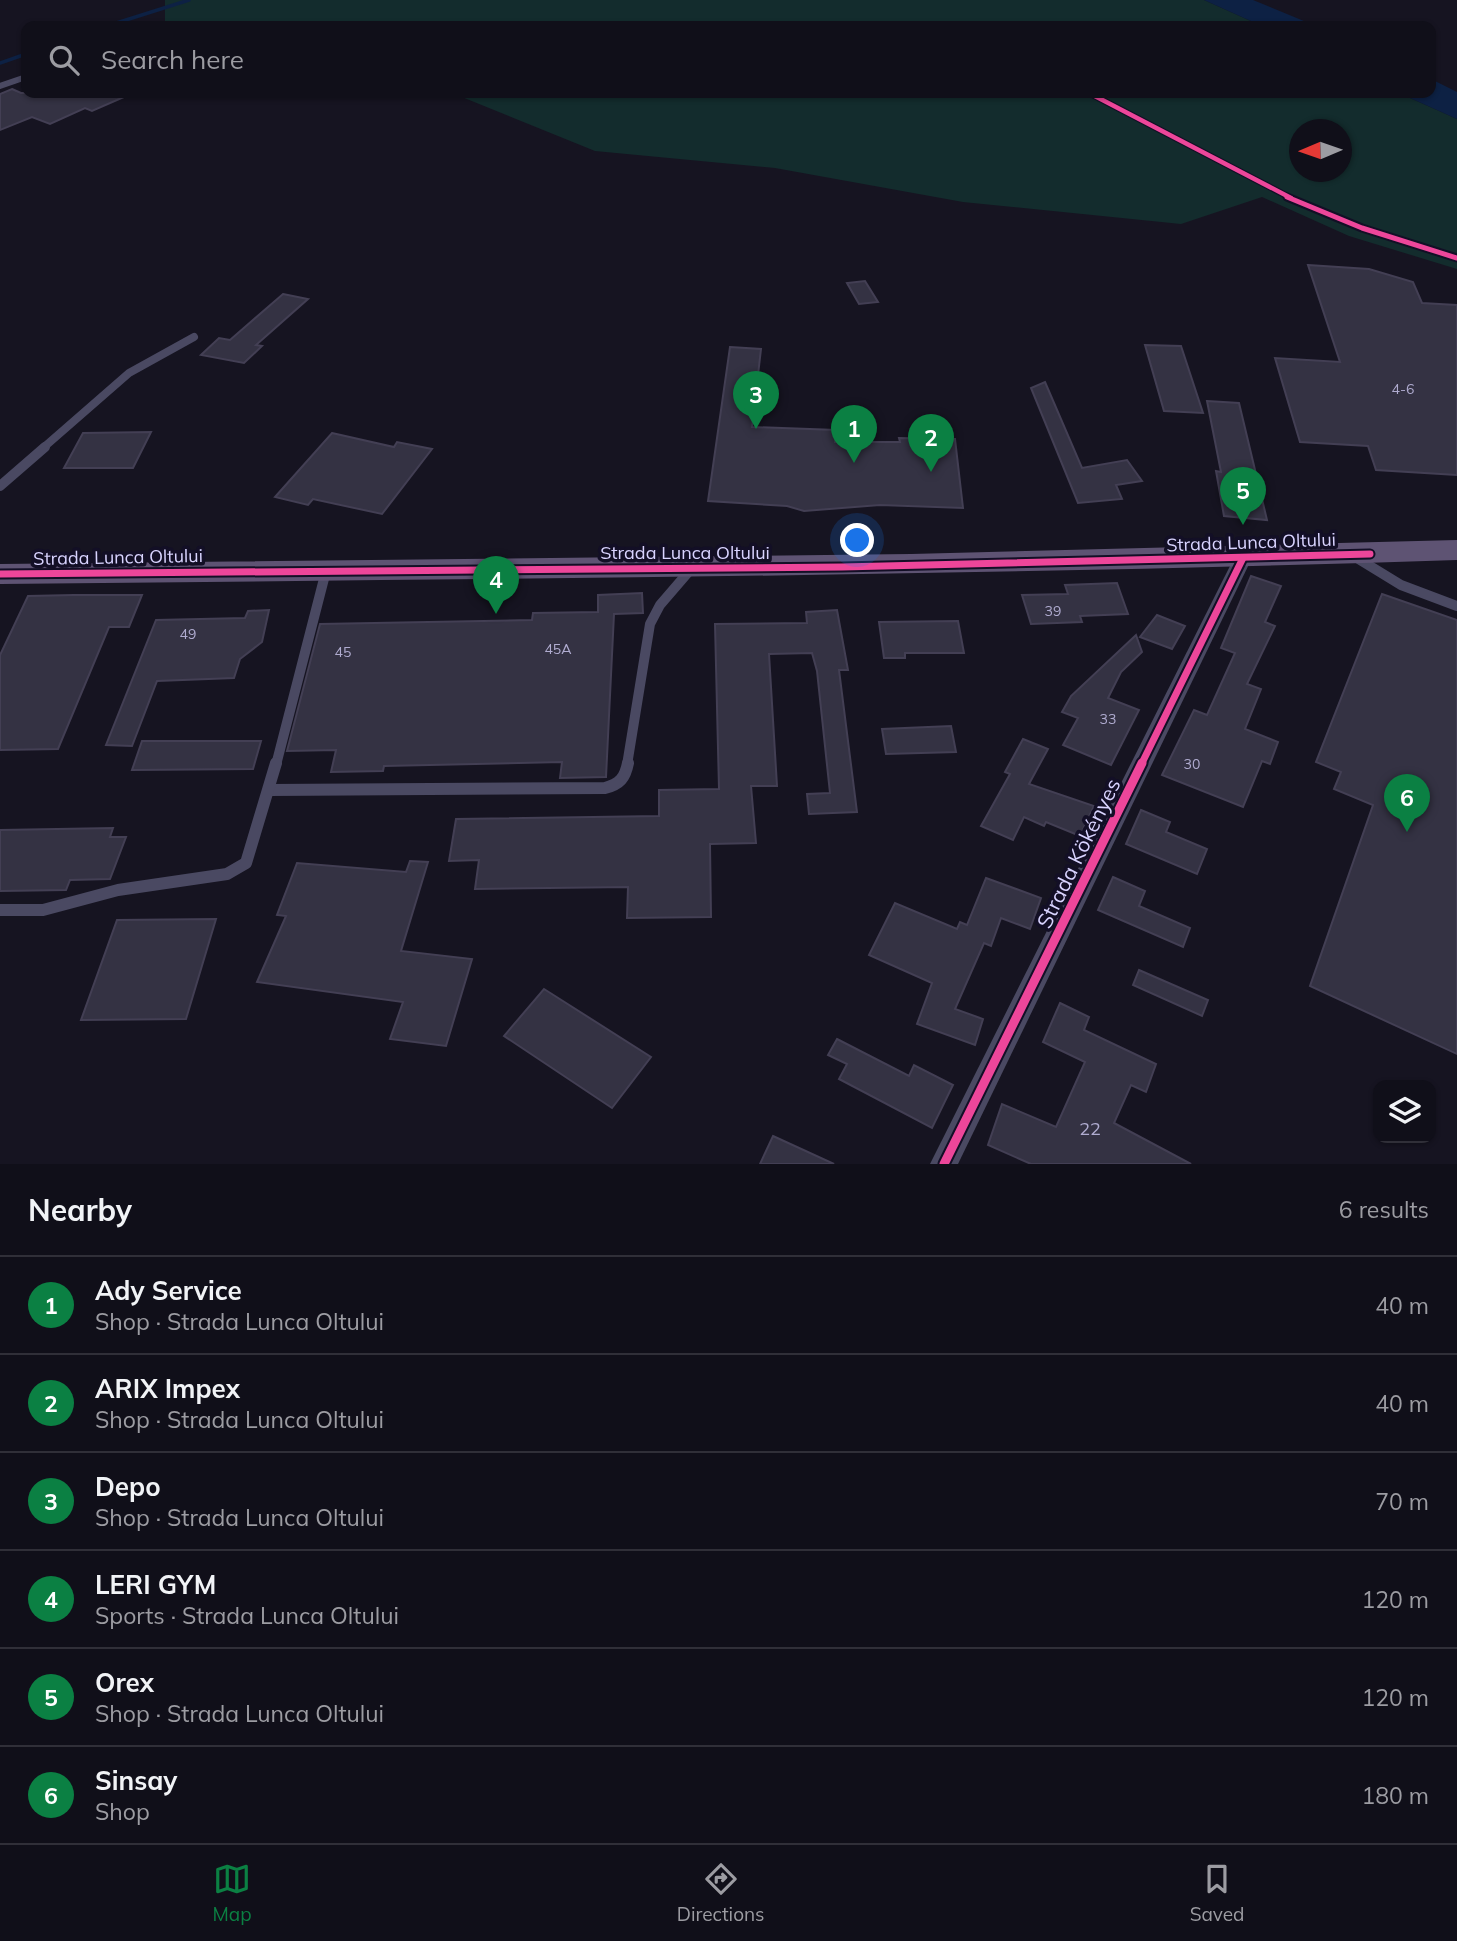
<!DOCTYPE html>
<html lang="en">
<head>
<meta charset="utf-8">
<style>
  :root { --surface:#100f19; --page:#1e1d26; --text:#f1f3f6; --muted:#9c9ca2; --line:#302f38; --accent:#0b8043 }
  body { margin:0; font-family:Mulish,sans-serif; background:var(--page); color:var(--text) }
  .controls { position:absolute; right:21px; bottom:21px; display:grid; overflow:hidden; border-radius:14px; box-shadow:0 2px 5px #0004 }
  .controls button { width:63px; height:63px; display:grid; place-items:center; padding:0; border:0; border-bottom:2px solid var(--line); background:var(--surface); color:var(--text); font:35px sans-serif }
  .compass { position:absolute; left:1289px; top:119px; width:63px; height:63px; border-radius:50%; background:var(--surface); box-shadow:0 2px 5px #0004; rotate:268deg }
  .you { position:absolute; left:858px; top:541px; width:24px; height:24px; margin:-18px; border:5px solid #fff; border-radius:50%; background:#1a73e8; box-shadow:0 0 0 10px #1a73e833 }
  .badge { display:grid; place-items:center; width:46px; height:46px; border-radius:50%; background:var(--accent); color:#fff; font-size:23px; font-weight:700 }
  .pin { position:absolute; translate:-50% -58px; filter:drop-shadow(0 2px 4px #0008) }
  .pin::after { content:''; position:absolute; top:37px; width:24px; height:21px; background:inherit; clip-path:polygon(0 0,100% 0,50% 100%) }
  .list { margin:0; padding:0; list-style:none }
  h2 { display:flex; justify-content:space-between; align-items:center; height:91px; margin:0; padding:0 28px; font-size:30px }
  h2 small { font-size:23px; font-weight:400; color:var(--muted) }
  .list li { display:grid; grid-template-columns:46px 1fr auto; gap:21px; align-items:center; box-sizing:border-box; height:98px; padding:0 28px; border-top:2px solid var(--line) }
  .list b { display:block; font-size:26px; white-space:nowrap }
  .list p { margin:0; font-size:23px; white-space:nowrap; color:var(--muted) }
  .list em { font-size:23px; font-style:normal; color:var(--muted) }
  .icon { flex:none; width:38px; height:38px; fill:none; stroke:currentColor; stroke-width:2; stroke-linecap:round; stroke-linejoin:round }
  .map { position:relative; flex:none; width:1457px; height:1164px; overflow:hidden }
  .search { position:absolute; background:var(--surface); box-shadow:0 2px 5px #0004; left:21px; right:21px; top:21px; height:77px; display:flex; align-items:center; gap:18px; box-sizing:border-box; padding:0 24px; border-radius:14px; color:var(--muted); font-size:26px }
  .sheet { height:679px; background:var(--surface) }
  nav { display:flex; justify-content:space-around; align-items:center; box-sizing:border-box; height:98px; border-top:2px solid var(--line); background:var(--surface); font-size:19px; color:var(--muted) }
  nav a { display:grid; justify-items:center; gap:4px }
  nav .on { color:var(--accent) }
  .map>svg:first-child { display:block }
  .green { fill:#132c2d; fill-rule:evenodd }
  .water { fill:#0d2144 }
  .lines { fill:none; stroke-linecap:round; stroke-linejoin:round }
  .stream { stroke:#0d2144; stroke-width:3.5 }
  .building { fill:#343243; stroke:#433f54; stroke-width:2 }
  .lane-far3 { stroke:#4a4962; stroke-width:6 }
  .lane-far2 { stroke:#4a4962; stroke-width:8 }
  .lane-far1 { stroke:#4a4962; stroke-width:10 }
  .lane { stroke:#4a4962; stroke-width:12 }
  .street { fill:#4a4962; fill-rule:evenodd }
  .primary { fill:#5e5373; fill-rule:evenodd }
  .cycleway-far3-casing { stroke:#130f26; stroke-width:7 }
  .cycleway-far2-casing { stroke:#130f26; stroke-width:9 }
  .cycleway-far1-casing { stroke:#130f26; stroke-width:11 }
  .cycleway-casing { stroke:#130f26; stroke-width:13 }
  .cycleway-far3 { stroke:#ed469a; stroke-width:4.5 }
  .cycleway-far2 { stroke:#ed469a; stroke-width:5 }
  .cycleway-far1 { stroke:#ed469a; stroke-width:7 }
  .cycleway { stroke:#ed469a; stroke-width:9 }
  .labels { text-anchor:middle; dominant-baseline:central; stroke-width:7; stroke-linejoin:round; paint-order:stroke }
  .number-label { font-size:14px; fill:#b0acd0 }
  .street-label { font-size:18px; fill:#d9d4ff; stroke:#130f26 }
  .near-number-label { font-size:18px; fill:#b0acd0 }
  .near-street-label { font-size:21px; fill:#d9d4ff; stroke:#130f26 }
</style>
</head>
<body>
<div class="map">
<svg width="1457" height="1164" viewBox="0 0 1457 1164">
  <rect width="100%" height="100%" fill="#161421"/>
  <g class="green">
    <polygon points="165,0 1204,0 1262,26 165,26"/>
    <path d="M452,93H1399L1457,119V269L1349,236L1262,197L1181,224L963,202L775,168L595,151ZM1300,130H1342V172H1300Z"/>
  </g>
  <g class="water">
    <polygon points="1204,0 1253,0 1316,26 1262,26"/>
    <polygon points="1431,79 1457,92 1457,119 1399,93 1431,93"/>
  </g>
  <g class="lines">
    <g class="stream">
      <polyline points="107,26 189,0"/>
      <polyline points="0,63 26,54"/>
    </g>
  </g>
  <g class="building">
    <polygon points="12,89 21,93 133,93 92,111 85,108 50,124 32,117 0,130 0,94"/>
    <polygon points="1308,265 1369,269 1413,282 1422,303 1457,305 1457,475 1376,470 1368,446 1300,442 1275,358 1340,362"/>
    <polygon points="865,281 878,302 859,304 847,283"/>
    <polygon points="283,294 308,299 256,345 262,346 244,363 201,355 219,338 230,340"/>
    <polygon points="1145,345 1181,346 1203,413 1164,411"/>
    <polygon points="730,347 761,349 752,427 836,430 835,442 900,442 899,438 955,439 963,508 880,505 804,511 787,506 708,501"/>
    <polygon points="1045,382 1082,468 1127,460 1142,481 1116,485 1122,499 1078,503 1031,388"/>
    <polygon points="1207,401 1239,403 1267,520 1224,516 1216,471 1221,472"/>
    <polygon points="151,432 133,468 64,468 83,433"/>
    <polygon points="332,433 394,447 397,442 432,449 382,514 313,499 308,505 275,497"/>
    <polygon points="1251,576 1281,586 1265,622 1275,626 1247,684 1261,689 1245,729 1278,742 1270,764 1262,761 1243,807 1162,775 1194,710 1207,715 1235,653 1221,648"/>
    <polygon points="1117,583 1128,614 1080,616 1082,622 1031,624 1022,595 1068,594 1065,585"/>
    <polygon points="642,593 643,613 614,614 606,777 560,778 562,762 384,766 383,771 331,772 336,750 287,751 320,624 532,620 533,613 598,612 598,595"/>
    <polygon points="1382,594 1457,620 1457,1054 1310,986 1373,805 1334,789 1341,772 1316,762"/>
    <polygon points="74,595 142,595 129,627 109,627 58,749 0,750 0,655 28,596"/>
    <polygon points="269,610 262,642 240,659 234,678 157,681 132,746 106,745 156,620 245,618 248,611"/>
    <polygon points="837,610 848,670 839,670 857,812 809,814 807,794 830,793 817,671 812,653 769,654 777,786 751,786 756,843 710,844 711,917 627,918 628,887 475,889 479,860 449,861 456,819 659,816 659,790 719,789 715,624 807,623 806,612"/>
    <polygon points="1157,615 1185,626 1172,649 1140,637"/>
    <polygon points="958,621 964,653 905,653 905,658 884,658 879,622"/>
    <polygon points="1136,635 1142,652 1121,672 1108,698 1139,710 1111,765 1063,745 1078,718 1062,712 1071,696"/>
    <polygon points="951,726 956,752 886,754 882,729"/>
    <polygon points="1023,739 1048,749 1029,784 1094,806 1080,836 1046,822 1044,826 1024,817 1013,840 981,826 1010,774 1005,772"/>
    <polygon points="142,741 261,741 253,769 132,770"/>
    <polygon points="1141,810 1170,822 1166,832 1207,849 1197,874 1126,844"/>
    <polygon points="113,828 110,837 126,837 110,879 70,880 66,890 0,891 0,830"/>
    <polygon points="410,861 428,862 401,951 472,959 446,1046 390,1039 403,1002 257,982 286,916 277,915 297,863 406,872"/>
    <polygon points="1113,877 1145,891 1139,906 1190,928 1183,947 1098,910"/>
    <polygon points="986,878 1041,898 1030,929 1001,918 991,946 984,943 955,1009 983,1019 975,1045 917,1024 932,983 869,955 895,903 957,929 960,922 967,925"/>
    <polygon points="216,919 186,1019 81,1020 117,920"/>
    <polygon points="1139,970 1208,1000 1202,1016 1133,985"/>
    <polygon points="544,989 651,1057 612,1108 504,1036"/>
    <polygon points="1060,1003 1089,1017 1084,1030 1156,1064 1146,1092 1131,1085 1114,1123 1191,1164 1031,1164 988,1145 1002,1104 1056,1127 1085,1062 1043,1042"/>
    <polygon points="837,1039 909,1076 914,1065 953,1085 932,1128 839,1079 847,1064 828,1055"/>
    <polygon points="773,1136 834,1164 760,1164"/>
  </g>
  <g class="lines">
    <polyline class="lane-far3" points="0,86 26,77"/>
    <polyline class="lane-far2" points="43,448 129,373 194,337"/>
    <g class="lane-far1">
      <polyline points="0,486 45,447"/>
      <polyline points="1352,555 1401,585 1457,606"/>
      <polyline points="276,765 326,571"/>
      <polyline points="627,765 650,624 660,605 691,569"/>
    </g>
    <g class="lane">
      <path d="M269,790L605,788C620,784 625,778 628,763"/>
      <polyline points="0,910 43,910 118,890 227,874 246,863 276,763"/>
    </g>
    <polygon class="street" points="1243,552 1252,558 958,1164 930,1164 1234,558"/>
    <path class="primary" d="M1457,540V560C971,576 486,579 0,584V564L911,554Z"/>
    <defs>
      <polyline id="cycleway-far3" points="1089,93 1291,198"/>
      <polyline id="cycleway-far2" points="1287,197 1362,228 1457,258"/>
      <g id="cycleway-far1">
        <polyline points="0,574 842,567 1370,554"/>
        <polyline points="1141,765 1243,558"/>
      </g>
      <polyline id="cycleway" points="944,1164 1142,763"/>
    </defs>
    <use href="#cycleway-far3" class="cycleway-far3-casing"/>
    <use href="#cycleway-far2" class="cycleway-far2-casing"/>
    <use href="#cycleway-far1" class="cycleway-far1-casing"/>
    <use href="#cycleway" class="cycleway-casing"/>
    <use href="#cycleway-far3" class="cycleway-far3"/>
    <use href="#cycleway-far2" class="cycleway-far2"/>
    <use href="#cycleway-far1" class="cycleway-far1"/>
    <use href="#cycleway" class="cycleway"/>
  </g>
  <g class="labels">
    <g class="number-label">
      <text x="1403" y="389">4-6</text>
      <text x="1053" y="611">39</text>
      <text x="188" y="634">49</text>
      <text x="558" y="649">45A</text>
      <text x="343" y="652">45</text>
      <text x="1108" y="719">33</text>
      <text x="1192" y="764">30</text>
    </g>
    <g class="street-label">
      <text transform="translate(1251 542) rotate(-2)">Strada Lunca Oltului</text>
      <text x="685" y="552">Strada Lunca Oltului</text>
      <text transform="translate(118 557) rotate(-1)">Strada Lunca Oltului</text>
    </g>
    <g class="near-number-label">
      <text x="1090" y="1128">22</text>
    </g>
    <g class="near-street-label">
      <text transform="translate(1078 853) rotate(-64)">Strada Kökényes</text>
    </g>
  </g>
</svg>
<div class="controls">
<button><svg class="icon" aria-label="layers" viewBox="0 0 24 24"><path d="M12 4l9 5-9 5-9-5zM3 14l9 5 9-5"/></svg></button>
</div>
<svg class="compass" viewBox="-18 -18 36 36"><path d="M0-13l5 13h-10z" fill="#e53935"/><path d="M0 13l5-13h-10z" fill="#9c9ca2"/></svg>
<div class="you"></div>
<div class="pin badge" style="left:854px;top:463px">1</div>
<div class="pin badge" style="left:931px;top:472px">2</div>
<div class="pin badge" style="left:756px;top:429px">3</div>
<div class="pin badge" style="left:496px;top:614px">4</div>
<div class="pin badge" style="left:1243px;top:525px">5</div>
<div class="pin badge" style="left:1407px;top:832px">6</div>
<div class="search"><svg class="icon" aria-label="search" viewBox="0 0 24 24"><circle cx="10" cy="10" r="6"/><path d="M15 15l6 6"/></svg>Search here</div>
</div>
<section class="sheet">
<h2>Nearby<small>6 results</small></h2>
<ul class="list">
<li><span class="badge">1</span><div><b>Ady Service</b><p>Shop · Strada Lunca Oltului</p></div><em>40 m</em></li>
<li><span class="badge">2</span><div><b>ARIX Impex</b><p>Shop · Strada Lunca Oltului</p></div><em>40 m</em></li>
<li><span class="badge">3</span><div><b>Depo</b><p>Shop · Strada Lunca Oltului</p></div><em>70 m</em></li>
<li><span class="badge">4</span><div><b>LERI GYM</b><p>Sports · Strada Lunca Oltului</p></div><em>120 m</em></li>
<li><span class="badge">5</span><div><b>Orex</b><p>Shop · Strada Lunca Oltului</p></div><em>120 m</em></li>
<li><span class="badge">6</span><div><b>Sinsay</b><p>Shop</p></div><em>180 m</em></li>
</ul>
</section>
<nav>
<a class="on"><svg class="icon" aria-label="map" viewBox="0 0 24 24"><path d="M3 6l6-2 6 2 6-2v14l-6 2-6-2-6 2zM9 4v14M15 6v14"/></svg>Map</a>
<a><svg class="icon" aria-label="directions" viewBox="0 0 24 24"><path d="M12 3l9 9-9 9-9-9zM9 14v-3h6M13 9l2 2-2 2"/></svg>Directions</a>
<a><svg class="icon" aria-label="saved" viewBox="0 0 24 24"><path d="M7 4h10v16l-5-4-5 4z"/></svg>Saved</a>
</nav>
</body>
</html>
